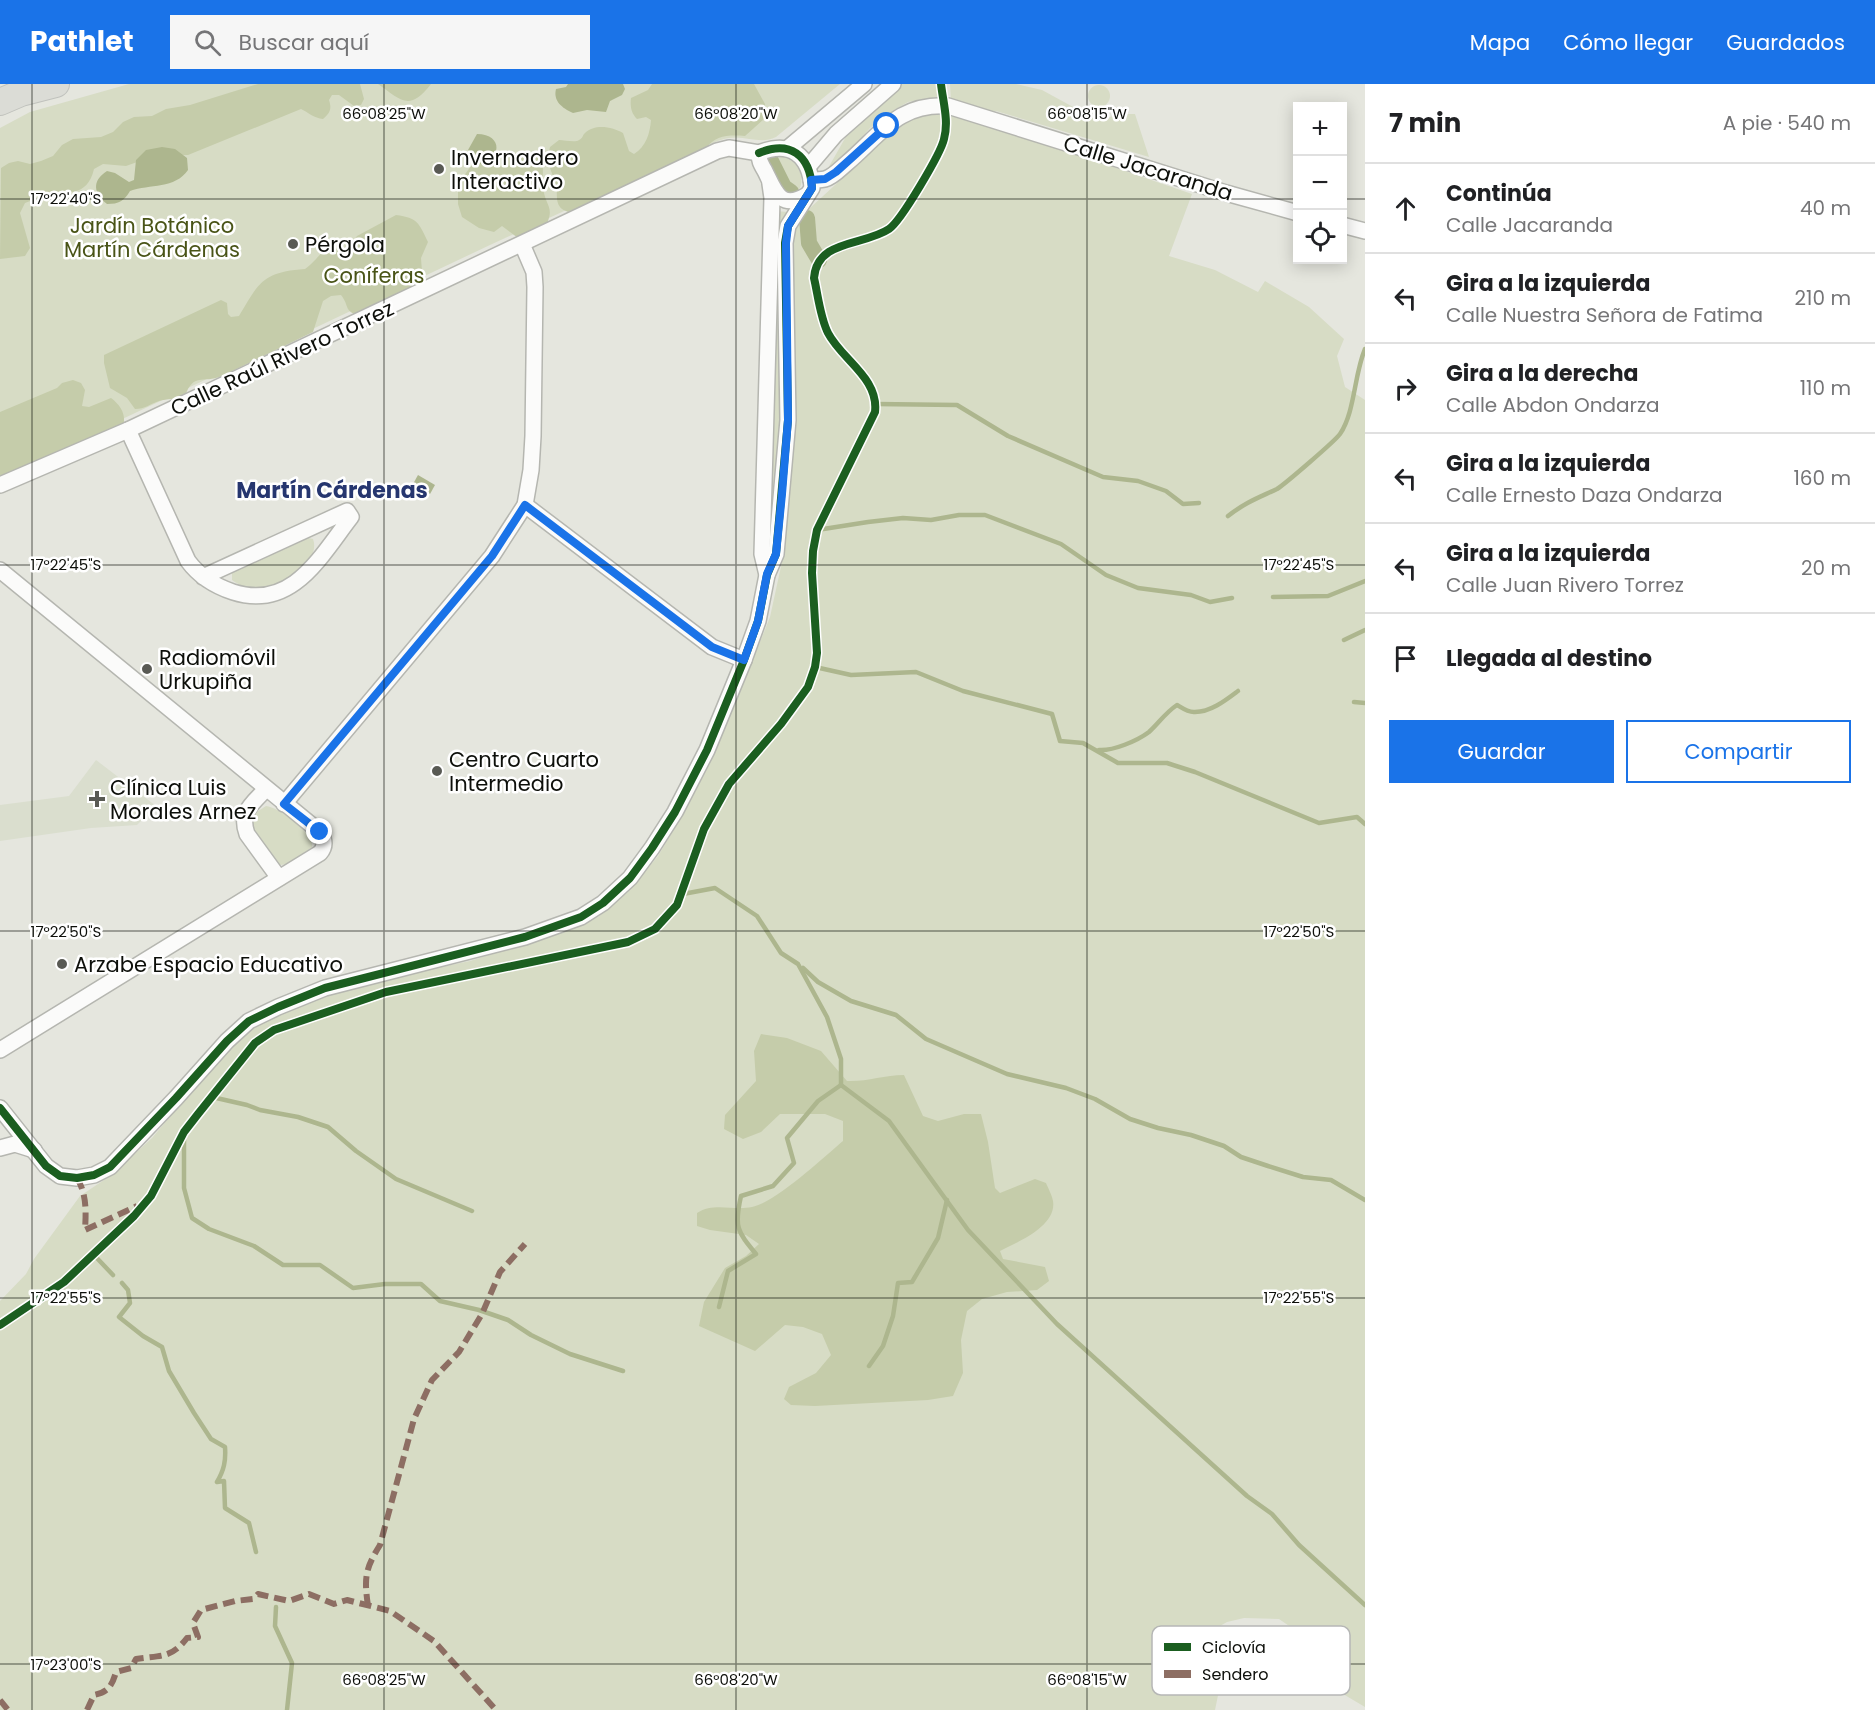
<!DOCTYPE html>
<html lang="es">
<head>
<meta charset="utf-8">
<style>
  :root { --surface:#fff; --page:#f6f6f6; --text:#202124; --muted:#757577; --line:#e0e0e0; --accent:#1a73e8 }
  body { margin:0; font-family:Poppins,sans-serif; background:var(--page); color:var(--text) }
  .controls { position:absolute; right:18px; top:18px; display:grid; overflow:hidden; border-radius:0px; box-shadow:0 3px 15px #0003 }
  .controls button { width:54px; height:54px; display:grid; place-items:center; padding:0; border:0; border-bottom:2px solid var(--line); background:var(--surface); color:var(--text); font:30px sans-serif }
  .stop { position:absolute; width:18px; height:18px; margin:-14px; border:4px solid #1a73e8; border-radius:50%; background:#fff }
  .stop.end { background:#1a73e8; border-color:#fff; box-shadow:0 2px 6px #0008 }
  .list { margin:0; padding:0; list-style:none }
  h2 { display:flex; justify-content:space-between; align-items:center; height:78px; margin:0; padding:0 24px; font-size:26px }
  h2 small { font-size:20px; font-weight:400; color:var(--muted) }
  .list li { display:grid; grid-template-columns:39px 1fr auto; gap:18px; align-items:center; box-sizing:border-box; height:90px; padding:0 24px; border-top:2px solid var(--line) }
  .list b { display:block; font-size:22px; white-space:nowrap }
  .list p { margin:0; font-size:20px; white-space:nowrap; color:var(--muted) }
  .list em { font-size:20px; font-style:normal; color:var(--muted) }
  .actions { display:flex; gap:12px; padding:18px 24px }
  .actions a { flex:1; padding:14px 0; border:2px solid var(--accent); border-radius:0px; text-align:center; font-size:21px; color:var(--accent) }
  .actions .main { background:var(--accent); color:#fff }
  .icon { flex:none; width:33px; height:33px; fill:none; stroke:currentColor; stroke-width:2; stroke-linecap:round; stroke-linejoin:round }
  .map { position:relative; flex:none; width:1365px; height:1626px; overflow:hidden }
  header { display:flex; align-items:center; gap:36px; box-sizing:border-box; height:84px; padding:0 30px; background:var(--accent); color:#fff }
  header strong { font-size:28px }
  nav { display:flex; gap:33px; margin-inline-start:auto; font-size:21px }
  .search { width:420px; height:54px; background:var(--page); display:flex; align-items:center; gap:15px; box-sizing:border-box; padding:0 21px; border-radius:0px; color:var(--muted); font-size:22px }
  main { display:flex }
  aside { flex:1; background:var(--surface) }
  .map>svg:first-child { display:block }
  .built { fill:#dadece }
  .green { fill:#d7dcc5 }
  .forest { fill:#c5ccaa }
  .water { fill:#adb68e }
  .lines { fill:none; stroke-linecap:round; stroke-linejoin:round }
  .stream { stroke:#adb68e; stroke-width:4.5 }
  .canal { stroke:#adb68e; stroke-width:16 }
  .minor-casing { stroke:#b5b6b0; stroke-width:18 }
  .trunk-casing { stroke:#c0c2bd; stroke-width:28 }
  .minor { stroke:#fbfbfa; stroke-width:15 }
  .trunk { stroke:#dbdcd6; stroke-width:26 }
  .quiet { stroke:#8d6e63; stroke-width:6; stroke-dasharray:12 6; stroke-linecap:butt }
  .cycleway-casing { stroke:#fff; stroke-width:11 }
  .cycleway { stroke:#1b5e20; stroke-width:8 }
  .route { stroke:#1a73e8; stroke-width:8 }
  .ticks { fill:none; stroke:#0d0f0a; stroke-width:1.5; stroke-opacity:0.45 }
  .poi-dot { fill:#595a54; stroke:#fff; stroke-width:2 }
  .labels { text-anchor:middle; dominant-baseline:central; stroke-width:5; stroke-linejoin:round; paint-order:stroke }
  .poi-label { font-size:21px; fill:#0d0f0a; stroke:#fff; text-anchor:start }
  .street-label { font-size:21px; fill:#0d0f0a; stroke:#fff }
  .park-label { font-size:21px; fill:#495417; stroke:#fff }
  .neighbourhood-label { font-size:22px; font-weight:bold; fill:#26366f; stroke:#fff }
  .key { fill:#fff; stroke:#b6b7b6; stroke-width:1.5 }
  .key-label { font-size:16px; fill:#0d0f0a }
  .ticks-label { font-size:15px; text-anchor:middle; fill:#0d0f0a; stroke:#fff; stroke-width:5; stroke-linejoin:round; paint-order:stroke }
</style>
</head>
<body>
<header>
<strong>Pathlet</strong>
<div class="search"><svg class="icon" aria-label="search" viewBox="0 0 24 24"><circle cx="10" cy="10" r="6"/><path d="M15 15l6 6"/></svg>Buscar aquí</div>
<nav><a>Mapa</a><a>Cómo llegar</a><a>Guardados</a></nav>
</header>
<main>
<div class="map">
<svg width="1365" height="1626" viewBox="0 0 1365 1626">
  <rect width="100%" height="100%" fill="#e5e6de"/>
  <polygon class="built" points="96,676 156,722 137,741 91,744 0,757 0,721 69,712"/>
  <g class="green">
    <path d="M129,0H840L776,53C760,61 746,51 729,54C721,55 713,59 706,62L490,161L59,365L0,390V44L30,28Z"/>
    <polygon points="899,0 937,0 938,13 908,18 894,26 870,44 854,62 827,86 852,42"/>
    <polygon points="950,0 1016,0 1042,6 1097,36 1122,30 1135,30 1149,73 996,27 992,30 951,17"/>
    <circle cx="1099" cy="12" r="11"/>
    <polygon points="937,28 959,30 1192,110 1169,172 1215,186 1258,208 1265,197 1309,223 1344,255 1337,272 1345,303 1365,316 1365,1623 1343,1610 1339,1576 1279,1535 1244,1534 1227,1538 1213,1546 1207,1574 1223,1587 1215,1626 0,1626 0,1217 26,1190 34,1175 80,1112 113,1090 152,1054 200,997 245,950 268,935 293,924 373,897 470,877 575,843 598,833 628,808 658,772 685,727 708,683 734,623 770,533 785,464 795,306 793,150 810,124 898,43 910,34"/>
    <path d="M779,71C784,73 789,75 793,78C802,86 805,101 796,109L784,110L765,73Z"/>
    <polygon points="775,127 788,128 782,139 780,376 769,471 772,377"/>
    <path d="M304,453L313,455C322,479 279,503 259,505C249,505 240,502 232,496V487Z"/>
    <path d="M266,722C279,723 315,750 312,763L289,780L280,781C269,766 246,748 255,729Z"/>
  </g>
  <g class="forest">
    <path d="M258,0H360L364,15L361,21L354,22L339,11H332L329,16C332,25 330,29 323,35C314,34 309,29 301,25L188,71L154,72L126,82L103,80L94,85C87,115 66,106 43,112C37,113 31,117 25,119L20,129L30,164L25,172L0,175L1,84L9,79L18,77L30,80L41,77L53,72L62,61L73,55L101,53L113,48L123,38L134,33L152,32L166,25L190,21Z"/>
    <path d="M378,0H431C409,29 400,15 378,0Z"/>
    <path d="M652,0H754L765,20V34L745,52C728,51 716,51 705,65L568,128C566,127 561,125 560,123C555,117 558,107 556,100C551,86 546,79 550,63L559,56C565,56 575,59 579,56C583,54 582,52 585,49C595,39 613,43 623,49L629,67L634,70C646,63 650,49 651,36L646,33L637,35C631,29 630,22 631,14L648,6Z"/>
    <path d="M493,67L532,71L542,74C544,84 542,93 543,103C545,123 556,122 545,144L518,154L502,142L494,148L479,144L462,133L458,120V100L471,82L482,78Z"/>
    <path d="M396,131C418,134 419,139 428,158L421,174L422,188L408,207L361,232C343,228 350,222 341,211L331,212L323,217L313,248L222,292C202,300 194,288 185,312C176,315 167,315 159,317C150,320 145,325 135,325L127,314L110,304L104,279V271L221,216L227,219L228,230L231,233L239,232C259,198 263,188 305,185C321,174 321,160 343,166L349,163L357,152Z"/>
    <path d="M73,296L81,299L85,306L82,322L89,323L111,314C119,320 125,328 124,338L118,344L0,394V328L57,304L62,299Z"/>
    <path d="M761,950L787,954L821,967L847,997C866,998 884,991 904,991L923,1032L938,1037L964,1030H981L988,1058L995,1104L1000,1109L1035,1095L1046,1099C1048,1104 1052,1111 1053,1117C1057,1142 1018,1158 1000,1167L1003,1175L1045,1183L1049,1197L1037,1206L1007,1208L982,1215L967,1227L961,1256L963,1289L953,1312L928,1316L815,1322L791,1321L784,1315L789,1303L816,1289L831,1271L822,1250L803,1243L785,1241L755,1267L699,1242L704,1218L725,1184L746,1172L759,1160L746,1151L710,1146L697,1142V1129C714,1118 734,1127 752,1123C775,1119 824,1073 843,1057V1037L825,1030H780L761,1048L743,1055L724,1045L725,1031L756,997L754,967Z"/>
  </g>
  <g class="water">
    <path d="M568,0H623L625,5L622,11L610,17L606,28L587,26L573,29C562,24 553,17 556,5L566,3Z"/>
    <path d="M477,50C504,50 502,77 477,81L474,77L476,70L468,66Z"/>
    <path d="M162,63L175,65L187,74L188,86C175,105 150,100 130,107C124,117 119,120 107,120C94,110 91,97 107,87L115,89L129,98L134,96L136,76L146,66Z"/>
    <polygon points="418,391 435,401 430,410 413,400"/>
  </g>
  <g class="lines">
    <g class="stream">
      <polyline points="876,320 957,321 1008,352 1103,393 1138,397 1166,407 1183,420 1199,419"/>
      <path d="M1228,432C1246,418 1258,414 1277,405C1285,400 1335,357 1340,350C1355,328 1354,291 1365,265"/>
      <polyline points="817,446 868,438 903,434 931,436 959,431 985,431 1061,460 1106,491 1138,504 1191,511 1210,518 1232,514"/>
      <polyline points="1273,513 1328,512 1365,497"/>
      <polyline points="1344,556 1365,546"/>
      <polyline points="815,583 851,591 916,588 963,607 1052,630 1060,657 1083,659 1118,679 1167,679 1195,688 1319,739 1357,733 1365,740"/>
      <polyline points="1354,618 1365,619"/>
      <path d="M1099,666C1113,667 1137,657 1149,648C1159,639 1165,629 1177,621C1182,624 1189,629 1195,628C1211,628 1226,616 1238,607"/>
      <polyline points="683,810 715,804 757,832 781,869 798,880 827,933 841,975 841,1001 889,1037 968,1146 1057,1240 1247,1412 1272,1430 1299,1461 1365,1521"/>
      <polyline points="803,884 818,898 851,917 896,931 926,955 1007,990 1066,1004 1095,1015 1130,1035 1158,1044 1191,1051 1224,1062 1241,1073 1268,1082 1303,1093 1331,1096 1365,1116"/>
      <polyline points="212,1013 247,1021 260,1026 298,1033 328,1043 356,1067 396,1095 472,1127"/>
      <polyline points="184,1048 184,1104 192,1134 209,1145 254,1162 283,1181 320,1181 353,1204 385,1200 421,1200 440,1217 479,1226 508,1236 531,1251 570,1270 623,1287"/>
      <polyline points="94,1171 113,1191"/>
      <path d="M122,1199L128,1206L130,1219L119,1233L143,1252L162,1263L169,1287L194,1329L211,1355L225,1363C226,1377 224,1386 217,1398L224,1397L225,1424L249,1439L256,1468"/>
      <path d="M719,1223L728,1187L756,1170C737,1147 734,1143 741,1112L773,1102L794,1079L787,1054L818,1017L841,1001"/>
      <polyline points="869,1282 883,1262 893,1232 898,1199 912,1198 938,1154 947,1116"/>
      <polyline points="276,1523 275,1542 292,1579 287,1626"/>
    </g>
    <g class="canal">
      <polyline points="771,77 784,103 791,108"/>
      <polyline points="807,134 809,159 819,176"/>
    </g>
    <defs>
      <g id="minor">
        <polyline points="788,64 864,0"/>
        <path d="M759,69C759,77 761,80 765,87C775,107 780,127 807,111"/>
        <polyline points="808,83 836,50 893,0"/>
        <path d="M811,96C815,96 821,96 825,95C833,93 841,84 847,79C881,50 898,19 948,22L1226,109L1298,129"/>
        <polyline points="1342,141 1365,147"/>
        <path d="M128,346L188,477C199,492 215,502 233,508C292,527 320,473 351,433L347,427L203,493"/>
        <polyline points="0,401 128,346 717,67 729,64 759,69"/>
        <polyline points="525,421 712,563 744,576"/>
        <path d="M0,486L320,748C325,756 326,762 320,769L0,966"/>
        <polyline points="767,491 762,470 772,114 770,100"/>
        <path d="M266,705C252,720 239,728 247,750L279,794"/>
        <polyline points="284,720 492,472 525,421 531,386 533,352 535,203 534,188 522,160"/>
        <path d="M0,1024L46,1082L60,1092L77,1094L94,1091L110,1083L176,1014L227,957L249,937L278,923L325,904L525,853L581,833L603,819L630,794L652,764L675,728L707,666L744,576L758,537L767,491L776,470L788,336L785,159L788,142L812,104C810,71 790,56 759,69"/>
        <polyline points="0,1064 15,1060 34,1066"/>
      </g>
      <polyline id="trunk" points="0,18 21,9 56,0"/>
    </defs>
    <use href="#minor" class="minor-casing"/>
    <use href="#trunk" class="trunk-casing"/>
    <use href="#minor" class="minor"/>
    <use href="#trunk" class="trunk"/>
    <g class="quiet">
      <path d="M77,1094C87,1110 86,1129 85,1146L137,1122"/>
      <path d="M368,1522C364,1494 365,1485 380,1461L414,1335L432,1296L459,1268L482,1230L500,1188L525,1160"/>
      <polyline points="0,1616 8,1626"/>
      <path d="M87,1626L94,1611C108,1608 112,1602 116,1588L131,1584L136,1575C161,1571 171,1575 187,1554L198,1553L193,1539L201,1526L235,1517L253,1515L258,1510L289,1517L309,1510L334,1520L347,1516L390,1527L434,1557L496,1626"/>
    </g>
    <defs>
      <g id="cycleway">
        <path d="M0,1024L46,1082L60,1092L77,1094L94,1091L110,1083L176,1014L227,957L249,937L278,923L325,904L525,853L581,833L603,819L630,794L652,764L675,728L707,666L744,576L758,537L767,491L776,470L788,336L785,159L788,142L812,104C810,71 790,56 759,69"/>
        <path d="M0,1241L64,1198L134,1132L151,1112L184,1048L198,1030L255,959L274,946L386,908L628,858L655,845L677,821L704,745L729,700L781,640L808,603L815,583L817,569L812,489L813,467L817,446L875,328C879,294 842,276 828,249C820,233 818,211 814,194C817,155 864,162 889,145C901,137 941,69 944,55C949,37 943,18 941,0"/>
      </g>
    </defs>
    <use href="#cycleway" class="cycleway-casing"/>
    <use href="#cycleway" class="cycleway"/>
  </g>
  <g class="lines">
    <polyline class="route" points="320,748 284,720 492,472 525,421 712,563 744,576 758,537 767,490 776,470 782,410 788,336 786,159 788,142 812,104 811,96 825,95 836,88 887,42"/>
  </g>
  <path class="ticks" d="M32,0V1626M384,0V1626M736,0V1626M1087,0V1626M0,115H1298M1342,115H1365M0,481H1365M0,847H1365M0,1214H1365M0,1580H1365"/>
  <g class="poi-dot">
    <circle cx="439" cy="85" r="6"/>
    <circle cx="293" cy="160" r="6"/>
    <circle cx="147" cy="585" r="6"/>
    <circle cx="437" cy="687" r="6"/>
    <path d="M94 706h6v6h6v6h-6v6h-6v-6h-6v-6h6z"/>
    <circle cx="62" cy="880" r="6"/>
  </g>
  <g class="labels">
    <g class="poi-label">
      <text x="451" y="73">Invernadero<tspan x="451" dy="24">Interactivo</tspan></text>
      <text x="305" y="160">Pérgola</text>
      <text x="159" y="573">Radiomóvil<tspan x="159" dy="24">Urkupiña</tspan></text>
      <text x="449" y="675">Centro Cuarto<tspan x="449" dy="24">Intermedio</tspan></text>
      <text x="110" y="703">Clínica Luis<tspan x="110" dy="24">Morales Arnez</tspan></text>
      <text x="74" y="880">Arzabe Espacio Educativo</text>
    </g>
    <g class="street-label">
      <text transform="translate(1148 84) rotate(17)">Calle Jacaranda</text>
      <text transform="translate(282 274) rotate(-25)">Calle Raúl Rivero Torrez</text>
    </g>
    <g class="park-label">
      <text x="152" y="141">Jardín Botánico<tspan x="152" dy="24">Martín Cárdenas</tspan></text>
      <text x="374" y="191">Coníferas</text>
    </g>
    <g class="neighbourhood-label">
      <text x="332" y="406">Martín Cárdenas</text>
    </g>
  </g>
  <rect x="1152" y="1542" width="198" height="69" rx="9" class="key"/>
  <rect x="1164" y="1559" width="27" height="8" fill="#1b5e20"/>
  <rect x="1164" y="1586" width="27" height="8" fill="#8d6e63"/>
  <g class="key-label">
    <text x="1202" y="1569">Ciclovía</text>
    <text x="1202" y="1596">Sendero</text>
  </g>
  <g class="ticks-label">
    <text x="384" y="35">66°08'25"W</text>
    <text x="736" y="35">66°08'20"W</text>
    <text x="1087" y="35">66°08'15"W</text>
    <text x="66" y="120">17°22'40"S</text>
    <text x="66" y="486">17°22'45"S</text>
    <text x="1299" y="486">17°22'45"S</text>
    <text x="66" y="853">17°22'50"S</text>
    <text x="1299" y="853">17°22'50"S</text>
    <text x="66" y="1219">17°22'55"S</text>
    <text x="1299" y="1219">17°22'55"S</text>
    <text x="66" y="1586">17°23'00"S</text>
    <text x="384" y="1601">66°08'25"W</text>
    <text x="736" y="1601">66°08'20"W</text>
    <text x="1087" y="1601">66°08'15"W</text>
  </g>
</svg>
<div class="controls">
<button>+</button>
<button>−</button>
<button><svg class="icon" aria-label="locate" viewBox="0 0 24 24"><circle cx="12" cy="12" r="6"/><path d="M12 2v4M12 18v4M2 12h4M18 12h4"/></svg></button>
</div>
<div class="stop" style="left:887px;top:42px"></div>
<div class="stop end" style="left:320px;top:748px"></div>
</div>
<aside>
<h2>7 min<small>A pie · 540 m</small></h2>
<ul class="list">
<li><svg class="icon" aria-label="ahead" viewBox="0 0 24 24"><path d="M12 20V5M6 11l6-6 6 6"/></svg><div><b>Continúa</b><p>Calle Jacaranda</p></div><em>40 m</em></li>
<li><svg class="icon" aria-label="left" viewBox="0 0 24 24"><path d="M17 20v-9H6M10 6l-5 5 5 5"/></svg><div><b>Gira a la izquierda</b><p>Calle Nuestra Señora de Fatima</p></div><em>210 m</em></li>
<li><svg class="icon" aria-label="right" viewBox="0 0 24 24"><path d="M7 20v-9h11M14 6l5 5-5 5"/></svg><div><b>Gira a la derecha</b><p>Calle Abdon Ondarza</p></div><em>110 m</em></li>
<li><svg class="icon" aria-label="left" viewBox="0 0 24 24"><path d="M17 20v-9H6M10 6l-5 5 5 5"/></svg><div><b>Gira a la izquierda</b><p>Calle Ernesto Daza Ondarza</p></div><em>160 m</em></li>
<li><svg class="icon" aria-label="left" viewBox="0 0 24 24"><path d="M17 20v-9H6M10 6l-5 5 5 5"/></svg><div><b>Gira a la izquierda</b><p>Calle Juan Rivero Torrez</p></div><em>20 m</em></li>
<li><svg class="icon" aria-label="arrive" viewBox="0 0 24 24"><path d="M6 21V4h12l-3 4 3 4H6"/></svg><div><b>Llegada al destino</b></div></li>
</ul>
<div class="actions"><a class="main">Guardar</a><a>Compartir</a></div>
</aside>
</main>
</body>
</html>
